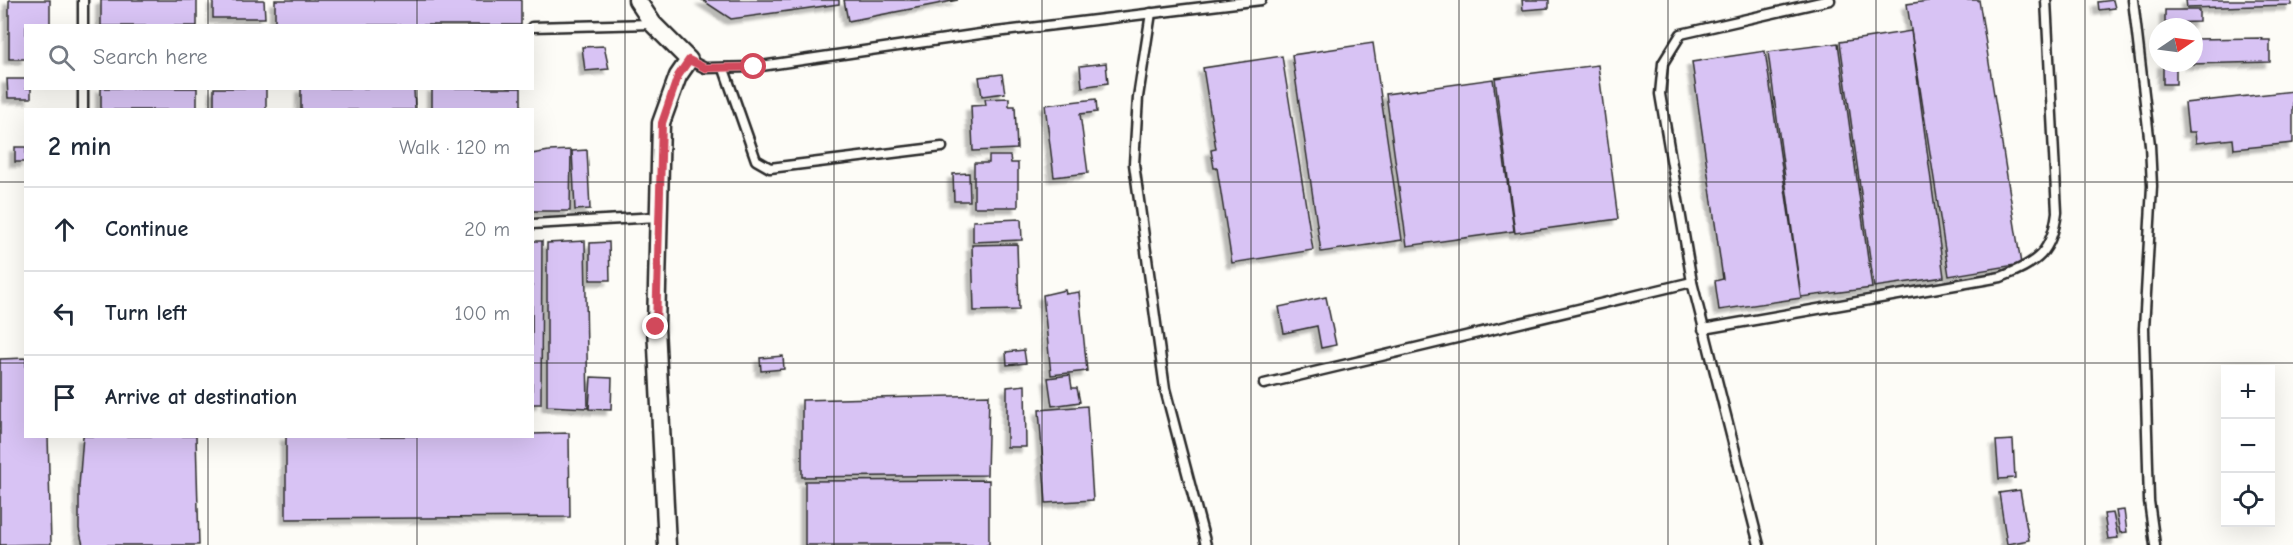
<!DOCTYPE html>
<html lang="en">
<head>
<meta charset="utf-8">
<style>
  :root { --surface:#fff; --page:#f6f6f7; --text:#1f2937; --muted:#747a83; --line:#e0e1e3 }
  body { margin:0; font-family:"Comic Neue",sans-serif; background:var(--page); color:var(--text) }
  .controls { position:absolute; right:18px; bottom:18px; display:grid; overflow:hidden; border-radius:0px; box-shadow:0 6px 24px #0002 }
  .controls button { width:54px; height:54px; display:grid; place-items:center; padding:0; border:0; border-bottom:2px solid var(--line); background:var(--surface); color:var(--text); font:30px sans-serif }
  .compass { position:absolute; left:2149px; top:18px; width:54px; height:54px; border-radius:50%; background:var(--surface); box-shadow:0 6px 24px #0002; rotate:77deg }
  .stop { position:absolute; width:18px; height:18px; margin:-14px; border:4px solid #d1495b; border-radius:50%; background:#fff }
  .stop.end { background:#d1495b; border-color:#fff; box-shadow:0 2px 6px #0008 }
  .list { margin:0; padding:0; list-style:none }
  h2 { display:flex; justify-content:space-between; align-items:center; height:78px; margin:0; padding:0 24px; font-size:26px }
  h2 small { font-size:20px; font-weight:400; color:var(--muted) }
  .list li { display:grid; grid-template-columns:39px 1fr auto; gap:18px; align-items:center; box-sizing:border-box; height:84px; padding:0 24px; border-top:2px solid var(--line) }
  .list b { display:block; font-size:22px; white-space:nowrap }
  .list em { font-size:20px; font-style:normal; color:var(--muted) }
  .icon { flex:none; width:33px; height:33px; fill:none; stroke:currentColor; stroke-width:2; stroke-linecap:round; stroke-linejoin:round }
  .map { position:relative; flex:none; width:2293px; height:545px; overflow:hidden }
  .search { position:absolute; background:var(--surface); box-shadow:0 6px 24px #0002; left:24px; top:24px; width:510px; height:66px; display:flex; align-items:center; gap:15px; box-sizing:border-box; padding:0 21px; border-radius:0px; color:var(--muted); font-size:22px }
  .panel { position:absolute; background:var(--surface); box-shadow:0 6px 24px #0002; left:24px; top:108px; width:510px; height:330px; border-radius:0px }
  .map>svg:first-child { display:block }
  .building { fill:#d8c3f4; stroke:#2b2b2b; stroke-width:1.5; filter:url(#shadow) }
  .lines { fill:none; stroke-linecap:round; stroke-linejoin:round }
  .service-casing { stroke:#2b2b2b; stroke-width:13 }
  .minor-casing { stroke:#2b2b2b; stroke-width:21 }
  .service { stroke:#fdfcf7; stroke-width:8 }
  .minor { stroke:#fdfcf7; stroke-width:16 }
  .route { stroke:#d1495b; stroke-width:8 }
  .grid { fill:none; stroke:#2b2b2b; stroke-width:1.5; stroke-opacity:0.55 }
</style>
</head>
<body>
<div class="map">
<svg width="2293" height="545" viewBox="0 0 2293 545">
  <defs>
    <filter id="shadow"><feDropShadow dx="-5" dy="5" stdDeviation="1.5" flood-color="#0004"/></filter>
  </defs>
  <rect width="100%" height="100%" fill="#fdfcf7"/>
  <filter id="ink" filterUnits="userSpaceOnUse"><feTurbulence type="fractalNoise" baseFrequency=".0167" numOctaves="2"/><feDisplacementMap in="SourceGraphic" scale="12" xChannelSelector="R" yChannelSelector="G"/><feConvolveMatrix kernelMatrix="1 2 1 2 8 2 1 2 1" color-interpolation-filters="sRGB"/></filter>
  <g filter="url(#ink)">
    <g class="building">
      <polygon points="9,0 50,0 50,26 26,26 26,59 9,59"/>
      <rect x="101" y="0" width="96" height="26"/>
      <polygon points="213,0 264,0 265,18 213,18"/>
      <rect x="275" y="0" width="246" height="25"/>
      <polygon points="702,0 839,0 839,4 731,19"/>
      <polygon points="844,0 958,0 848,21"/>
      <polygon points="1522,0 1549,0 1549,8 1523,10"/>
      <polygon points="1935,0 1979,0 2021,264 1949,276 1907,4"/>
      <polygon points="2113,0 2115,8 2099,10 2098,2"/>
      <polygon points="2186,0 2291,0 2291,5 2187,8"/>
      <polygon points="2165,10 2199,10 2199,22 2165,23"/>
      <polygon points="1911,31 1944,277 1874,287 1840,42"/>
      <polygon points="2263,38 2262,40 2270,40 2270,62 2190,64 2194,63 2194,39"/>
      <polygon points="1373,43 1402,240 1321,252 1292,55"/>
      <polygon points="1838,43 1872,288 1801,297 1768,52"/>
      <polygon points="604,46 609,69 585,71 582,47"/>
      <polygon points="1765,51 1801,298 1719,310 1715,281 1723,279 1692,62"/>
      <polygon points="1282,56 1313,250 1232,263 1217,168 1214,168 1211,150 1216,149 1203,68"/>
      <polygon points="1106,63 1108,83 1082,87 1080,66"/>
      <rect x="2163" y="63" width="13" height="21"/>
      <polygon points="1598,65 1618,219 1515,233 1495,78"/>
      <polygon points="1002,74 1005,93 982,96 979,77"/>
      <polygon points="7,79 26,79 26,88 31,88 31,98 8,98"/>
      <polygon points="1493,79 1514,231 1407,246 1386,94"/>
      <rect x="101" y="88" width="96" height="22"/>
      <rect x="214" y="88" width="52" height="22"/>
      <polygon points="301,88 414,88 415,110 301,110"/>
      <rect x="432" y="88" width="89" height="22"/>
      <polygon points="2293,91 2293,143 2234,149 2233,139 2196,143 2195,132 2188,132 2185,103"/>
      <polygon points="1009,98 1009,106 1015,106 1017,149 973,151 971,106 986,105 985,99"/>
      <polygon points="1096,99 1097,112 1080,114 1088,173 1054,177 1045,105"/>
      <rect x="15" y="147" width="11" height="15"/>
      <polygon points="571,150 570,211 532,211 532,154 549,151"/>
      <polygon points="587,150 590,209 575,210 572,151"/>
      <polygon points="989,156 1010,156 1011,163 1018,163 1018,207 974,207 974,163 989,163"/>
      <polygon points="969,173 970,201 954,201 953,174"/>
      <polygon points="1021,219 1022,240 973,242 973,221"/>
      <polygon points="532,241 542,241 541,404 532,404"/>
      <polygon points="585,241 588,408 547,406 547,243"/>
      <polygon points="609,242 610,280 590,280 590,243"/>
      <polygon points="1017,244 1019,310 974,311 972,245"/>
      <polygon points="1065,290 1066,294 1079,292 1087,371 1051,375 1043,295"/>
      <polygon points="1326,297 1336,345 1321,348 1317,326 1284,333 1279,307"/>
      <polygon points="1024,350 1026,363 1007,365 1006,352"/>
      <polygon points="783,356 784,369 761,371 760,358"/>
      <polygon points="26,358 26,436 48,436 51,544 0,545 0,359"/>
      <polygon points="1070,375 1072,388 1077,388 1080,402 1052,406 1048,378"/>
      <polygon points="591,377 612,378 611,410 589,409"/>
      <polygon points="1025,385 1026,447 1007,447 1007,387"/>
      <polygon points="989,395 987,475 802,477 802,400"/>
      <polygon points="1087,406 1093,500 1046,503 1039,410"/>
      <polygon points="569,433 570,517 286,519 286,436 532,436 532,434"/>
      <polygon points="83,436 196,436 199,545 83,545 79,529 79,486"/>
      <polygon points="2013,440 2015,478 1999,479 1996,441"/>
      <polygon points="989,480 989,545 805,545 805,481"/>
      <polygon points="2020,490 2029,540 2007,544 1999,493"/>
      <polygon points="2124,510 2127,532 2120,533 2116,511"/>
      <polygon points="2113,513 2118,538 2108,539 2104,514"/>
    </g>
    <g class="lines">
      <defs>
        <g id="service">
          <polyline points="83,0 83,26"/>
          <polyline points="2133,0 2150,145 2152,186 2144,329 2149,501 2155,545"/>
          <polyline points="1151,13 1138,97 1134,164 1165,389 1206,545"/>
          <polyline points="532,27 652,24"/>
          <polyline points="689,60 705,68 754,67 980,34 1261,0"/>
          <polyline points="724,69 756,160 770,168 942,147"/>
          <polyline points="83,88 83,110"/>
          <polyline points="532,224 658,217"/>
          <path d="M1703,329L2001,277C2038,263 2052,252 2057,212L2046,0"/>
          <polyline points="1264,384 1692,282"/>
          <polyline points="1759,545 1692,282 1660,94 1663,63 1681,34 1830,0"/>
        </g>
        <polyline id="minor" points="637,0 653,24 689,60 678,76 661,123 656,327 667,545"/>
      </defs>
      <use href="#service" class="service-casing"/>
      <use href="#minor" class="minor-casing"/>
      <use href="#service" class="service"/>
      <use href="#minor" class="minor"/>
    </g>
  </g>
  <g class="lines" filter="url(#ink)">
    <polyline class="route" points="656,327 662,123 678,76 689,60 705,68 754,67"/>
  </g>
  <path class="grid" d="M208,0V26M417,0V26M625,0V545M834,0V545M1042,0V545M1251,0V545M1459,0V545M1668,0V545M1876,0V545M2085,0V545M208,88V110M417,88V110M0,182H26M532,182H2293M0,363H26M532,363H2293M208,436V545M417,436V545"/>
</svg>
<div class="controls">
<button>+</button>
<button>−</button>
<button><svg class="icon" aria-label="locate" viewBox="0 0 24 24"><circle cx="12" cy="12" r="6"/><path d="M12 2v4M12 18v4M2 12h4M18 12h4"/></svg></button>
</div>
<svg class="compass" viewBox="-18 -18 36 36"><path d="M0-13l5 13h-10z" fill="#e53935"/><path d="M0 13l5-13h-10z" fill="#747a83"/></svg>
<div class="stop" style="left:754px;top:67px"></div>
<div class="stop end" style="left:656px;top:327px"></div>
<div class="search"><svg class="icon" aria-label="search" viewBox="0 0 24 24"><circle cx="10" cy="10" r="6"/><path d="M15 15l6 6"/></svg>Search here</div>
<section class="panel">
<h2>2 min<small>Walk · 120 m</small></h2>
<ul class="list">
<li><svg class="icon" aria-label="ahead" viewBox="0 0 24 24"><path d="M12 20V5M6 11l6-6 6 6"/></svg><div><b>Continue</b></div><em>20 m</em></li>
<li><svg class="icon" aria-label="left" viewBox="0 0 24 24"><path d="M17 20v-9H6M10 6l-5 5 5 5"/></svg><div><b>Turn left</b></div><em>100 m</em></li>
<li><svg class="icon" aria-label="arrive" viewBox="0 0 24 24"><path d="M6 21V4h12l-3 4 3 4H6"/></svg><div><b>Arrive at destination</b></div></li>
</ul>
</section>
</div>
</body>
</html>
